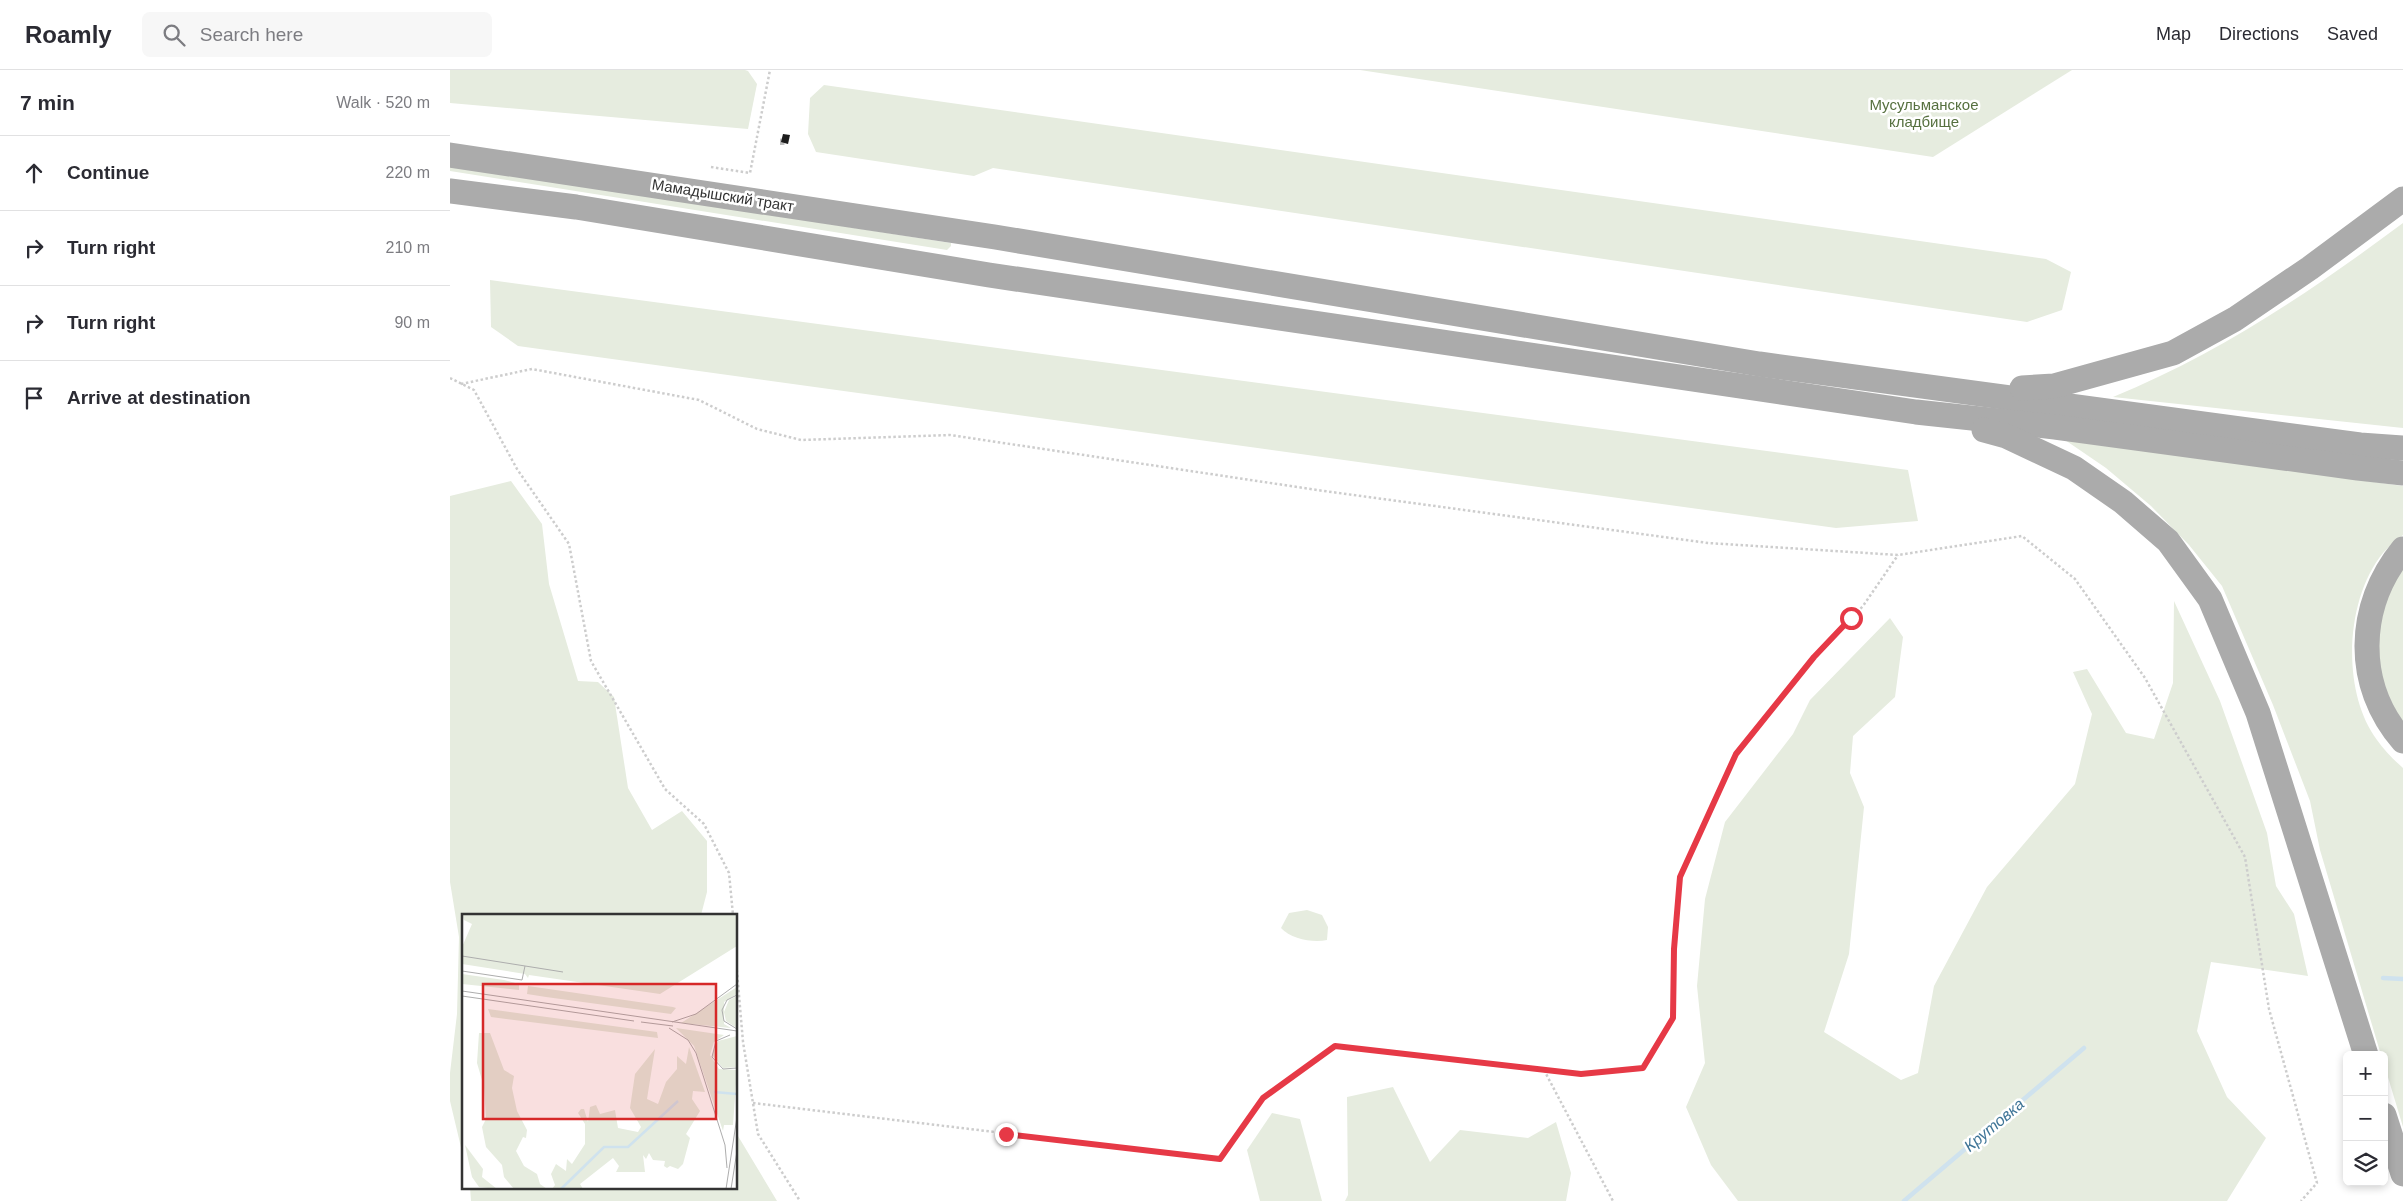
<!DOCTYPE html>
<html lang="en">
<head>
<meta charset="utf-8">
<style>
  :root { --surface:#fff; --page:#f7f7f7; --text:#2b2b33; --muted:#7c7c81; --line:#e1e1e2 }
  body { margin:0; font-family:Arial,sans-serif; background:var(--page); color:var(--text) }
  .controls { position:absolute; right:15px; bottom:15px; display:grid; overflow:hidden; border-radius:8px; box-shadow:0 2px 8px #0003 }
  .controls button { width:45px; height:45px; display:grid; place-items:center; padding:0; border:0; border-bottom:1px solid var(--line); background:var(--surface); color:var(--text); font:25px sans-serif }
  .stop { position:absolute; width:15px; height:15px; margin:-11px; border:4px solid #e63946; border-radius:50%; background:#fff }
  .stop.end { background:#e63946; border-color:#fff; box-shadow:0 1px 5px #0008 }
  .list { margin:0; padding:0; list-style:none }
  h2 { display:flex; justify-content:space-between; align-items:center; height:65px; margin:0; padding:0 20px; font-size:21px }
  h2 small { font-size:16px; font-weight:400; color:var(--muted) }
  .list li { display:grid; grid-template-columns:32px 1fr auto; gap:15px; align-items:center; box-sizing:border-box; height:75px; padding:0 20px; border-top:1px solid var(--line) }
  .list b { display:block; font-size:19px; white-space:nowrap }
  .list em { font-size:16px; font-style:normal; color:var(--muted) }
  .icon { flex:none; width:28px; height:28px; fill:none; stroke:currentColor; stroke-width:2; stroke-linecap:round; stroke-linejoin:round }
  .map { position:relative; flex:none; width:1953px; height:1131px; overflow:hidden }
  header { display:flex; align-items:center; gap:30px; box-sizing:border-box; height:70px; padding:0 25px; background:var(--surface); border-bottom:1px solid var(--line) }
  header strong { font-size:24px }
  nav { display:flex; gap:28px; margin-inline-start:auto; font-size:18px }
  .search { width:350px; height:45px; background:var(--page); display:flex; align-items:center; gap:12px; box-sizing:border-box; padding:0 18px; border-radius:8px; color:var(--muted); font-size:19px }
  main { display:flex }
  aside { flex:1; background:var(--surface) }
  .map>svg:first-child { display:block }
  .green { fill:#e6ecdf }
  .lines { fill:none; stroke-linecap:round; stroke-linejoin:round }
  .stream { stroke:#cfe2ee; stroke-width:4.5 }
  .building { fill:#1a1a1a; filter:url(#shadow) }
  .path { stroke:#cdcdcd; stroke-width:2.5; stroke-dasharray:2.5 2.5; stroke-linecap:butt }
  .primary { stroke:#ababab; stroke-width:25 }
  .route { stroke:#e63946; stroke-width:6 }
  .labels { text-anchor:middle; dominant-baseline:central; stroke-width:5; stroke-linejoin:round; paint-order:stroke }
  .park-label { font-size:15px; fill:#56703f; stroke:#fff }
  .street-label { font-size:15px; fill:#333; stroke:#fff }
  .water-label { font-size:16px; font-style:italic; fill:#3f7597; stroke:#fff }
  .inset-river { fill:none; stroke:#cfe2ee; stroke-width:2.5 }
  .inset-road { fill:none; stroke:#adadad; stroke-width:1 }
  .view { fill:#d62828; fill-opacity:0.15; stroke:#d62828; stroke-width:2.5 }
  .inset-edge { fill:none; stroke:#333; stroke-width:2.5 }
</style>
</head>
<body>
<header>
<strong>Roamly</strong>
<div class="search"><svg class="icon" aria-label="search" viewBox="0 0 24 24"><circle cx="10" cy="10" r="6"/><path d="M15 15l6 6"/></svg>Search here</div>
<nav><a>Map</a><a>Directions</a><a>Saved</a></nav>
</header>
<main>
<aside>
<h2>7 min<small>Walk · 520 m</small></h2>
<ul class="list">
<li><svg class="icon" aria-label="ahead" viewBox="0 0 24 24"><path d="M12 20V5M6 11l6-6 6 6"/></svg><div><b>Continue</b></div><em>220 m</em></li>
<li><svg class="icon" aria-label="right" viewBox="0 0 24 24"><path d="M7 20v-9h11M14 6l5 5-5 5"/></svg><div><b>Turn right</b></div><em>210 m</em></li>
<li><svg class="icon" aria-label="right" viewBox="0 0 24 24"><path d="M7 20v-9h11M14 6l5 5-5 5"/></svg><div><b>Turn right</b></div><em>90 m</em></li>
<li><svg class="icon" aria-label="arrive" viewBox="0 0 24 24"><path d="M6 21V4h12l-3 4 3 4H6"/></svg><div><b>Arrive at destination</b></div></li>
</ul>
</aside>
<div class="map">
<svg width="1953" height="1131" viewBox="0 0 1953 1131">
  <defs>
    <filter id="shadow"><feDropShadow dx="-4.5" dy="4.5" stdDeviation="0" flood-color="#0004"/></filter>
  </defs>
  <rect width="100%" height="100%" fill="#fff"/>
  <g class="green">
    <polygon points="0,0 295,0 298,1 307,14 298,59 0,33"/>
    <polygon points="910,0 1622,0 1483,87"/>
    <polygon points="374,15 1596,189 1621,202 1612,240 1577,252 543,98 524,106 366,82 358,64 360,28"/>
    <polygon points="0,95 501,173 501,176 497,180 0,101"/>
    <path d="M1953,153V358L1663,327C1768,284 1862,221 1953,153Z"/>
    <polygon points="40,210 1458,400 1468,451 1386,458 68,276 41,257"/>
    <path d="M1615,370L1953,416V465C1947,471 1939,476 1933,483C1895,529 1891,622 1927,670C1934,680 1944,690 1953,698V1057L1934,994V985H1931L1870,780L1860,731L1823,635L1772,516L1739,475L1701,436L1656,398Z"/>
    <polygon points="61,411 92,454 99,514 128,611 148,612 164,627 178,718 202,760 232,741 257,771 257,822 251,845 14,845 14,1090 0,1031 0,1003 7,944 9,867 0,812 0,426"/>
    <polygon points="1953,496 1953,662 1922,594 1937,517"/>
    <polygon points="1724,531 1770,631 1817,763 1826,816 1844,844 1858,906 1761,892 1747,961 1777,1027 1816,1068 1777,1131 1288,1131 1261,1095 1236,1037 1255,993 1247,916 1255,829 1275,752 1343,664 1360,630 1440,548 1453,567 1445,627 1403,666 1400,703 1414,737 1399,884 1374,962 1451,1010 1468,1003 1484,916 1537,817 1625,714 1642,644 1623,602 1637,599 1676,663 1704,669 1723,613"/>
    <path d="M857,840L872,845L878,857L877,870C863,873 841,869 831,858L839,843Z"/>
    <polygon points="943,1017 980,1092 1010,1060 1078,1068 1106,1052 1121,1103 1116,1131 895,1131 898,1125 897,1027"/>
    <polygon points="822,1043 850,1049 872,1131 810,1131 797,1080"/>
    <polygon points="286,1059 288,1066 327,1131 21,1131 20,1117 286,1117"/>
  </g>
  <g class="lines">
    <g class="stream">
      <polyline points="1933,908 1953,909"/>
      <polyline points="1454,1131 1634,978"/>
    </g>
  </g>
  <polygon class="building" points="333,64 340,65 338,74 331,72"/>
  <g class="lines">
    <g class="path">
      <polyline points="261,97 300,103 320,0"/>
      <polyline points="0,308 24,320 67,399 119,474 141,591 215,719 254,754 279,803 283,845"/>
      <polyline points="11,314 82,299 249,330 307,359 351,370 500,365 874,421 1258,473 1448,485 1572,466 1625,509 1695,608 1795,787 1819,939 1867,1113 1851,1131"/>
      <polyline points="286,890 293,972 308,1064 350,1131"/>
      <polyline points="1094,1000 1163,1131"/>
      <polyline points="303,1033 770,1089 813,1028 885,976 1131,1004 1193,998 1223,948 1224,879 1230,807 1286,684 1364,587 1413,536 1448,485"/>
    </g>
    <g class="primary">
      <polyline points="0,85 545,167 1309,294 1910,375 1953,378"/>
      <polyline points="0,121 126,137 539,205 1466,342 1605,357 1908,398 1953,403"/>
      <polyline points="1572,318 1604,316 1723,283 1785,249 1860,198 1953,129"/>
      <polyline points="1534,360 1556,366 1624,398 1673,432 1718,471 1760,529 1808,643 1916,985"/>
      <path d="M1953,479C1906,536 1904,615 1953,671"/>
      <polyline points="1934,1045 1953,1104"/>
    </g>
  </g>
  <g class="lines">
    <polyline class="route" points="556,1064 770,1089 813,1028 885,976 1131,1004 1193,998 1223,948 1224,879 1230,807 1286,684 1364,587 1401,548"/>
  </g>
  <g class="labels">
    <g class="park-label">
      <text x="1474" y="34">Мусульманское<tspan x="1474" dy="17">кладбище</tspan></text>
    </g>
    <g class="street-label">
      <text transform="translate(273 125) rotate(9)">Мамадышский тракт</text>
    </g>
    <g class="water-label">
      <text transform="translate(1544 1055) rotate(-40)">Крутовка</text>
    </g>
  </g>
  <g transform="translate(12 844)">
    <rect width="275" height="275" fill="#fff"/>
    <path d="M0,0H275V32L198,80L67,61L66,64L63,60L0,50V33L10,10L2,6ZM0,60L42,66L57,70V76L0,70ZM66,72L211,93L214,94L209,100L84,83L65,80ZM275,73V80L262,88V110L269,114L219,109ZM275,82V114L264,107L262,98L267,86ZM26,95L195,118L196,124L29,103ZM214,114L262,121L252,128L248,141L257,155L275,156L271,211H262L261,217L232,132ZM17,119H28L42,156L52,162L50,174L55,197L65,216L64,224L61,223L54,237L62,252L75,260L78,270L85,275H52L42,263L40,251L24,233L20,213L24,205L22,173L15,149ZM275,122V153L261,154L250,141L256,127ZM227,133L243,178L231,177L230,185L238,197L224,220L228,224L221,250L216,255L208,252L205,254L202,252L203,247L191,246L187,239L184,245L181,241L183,258H154L157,252L151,244L118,270L121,275H90L93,271L89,260L94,250L104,257L105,245L110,250L123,230V210L116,199L119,195H122L126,208L128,193L134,191L138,200L153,196L156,214L176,218L179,213L168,194L173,160L193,135L185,185L196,190L204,168L215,155V142L224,150ZM3,231L21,255L20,263L35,275L17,273L10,263Z" fill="#e6ecdf"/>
    <path class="inset-river" d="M252,178L275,180M99,275L142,233H166L216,187"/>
    <path class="inset-road" d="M0,42L101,58M0,57L60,66L63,52M0,77L275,117M275,81L265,86L260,96L262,107L275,115M0,82L172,107M179,108L211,112M210,108L234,100L275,70M207,114L226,126L234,139L263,231L265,254M268,121L254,127L250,143L261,155L275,154M264,275L275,203M269,275L275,237"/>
    <path class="view" d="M21,70H254V205H21Z"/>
    <rect width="275" height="275" class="inset-edge"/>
  </g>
</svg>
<div class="controls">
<button>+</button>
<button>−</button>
<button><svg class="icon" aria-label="layers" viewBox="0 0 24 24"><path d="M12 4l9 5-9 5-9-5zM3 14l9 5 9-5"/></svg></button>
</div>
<div class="stop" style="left:1401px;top:548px"></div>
<div class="stop end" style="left:556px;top:1064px"></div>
</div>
</main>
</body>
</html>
